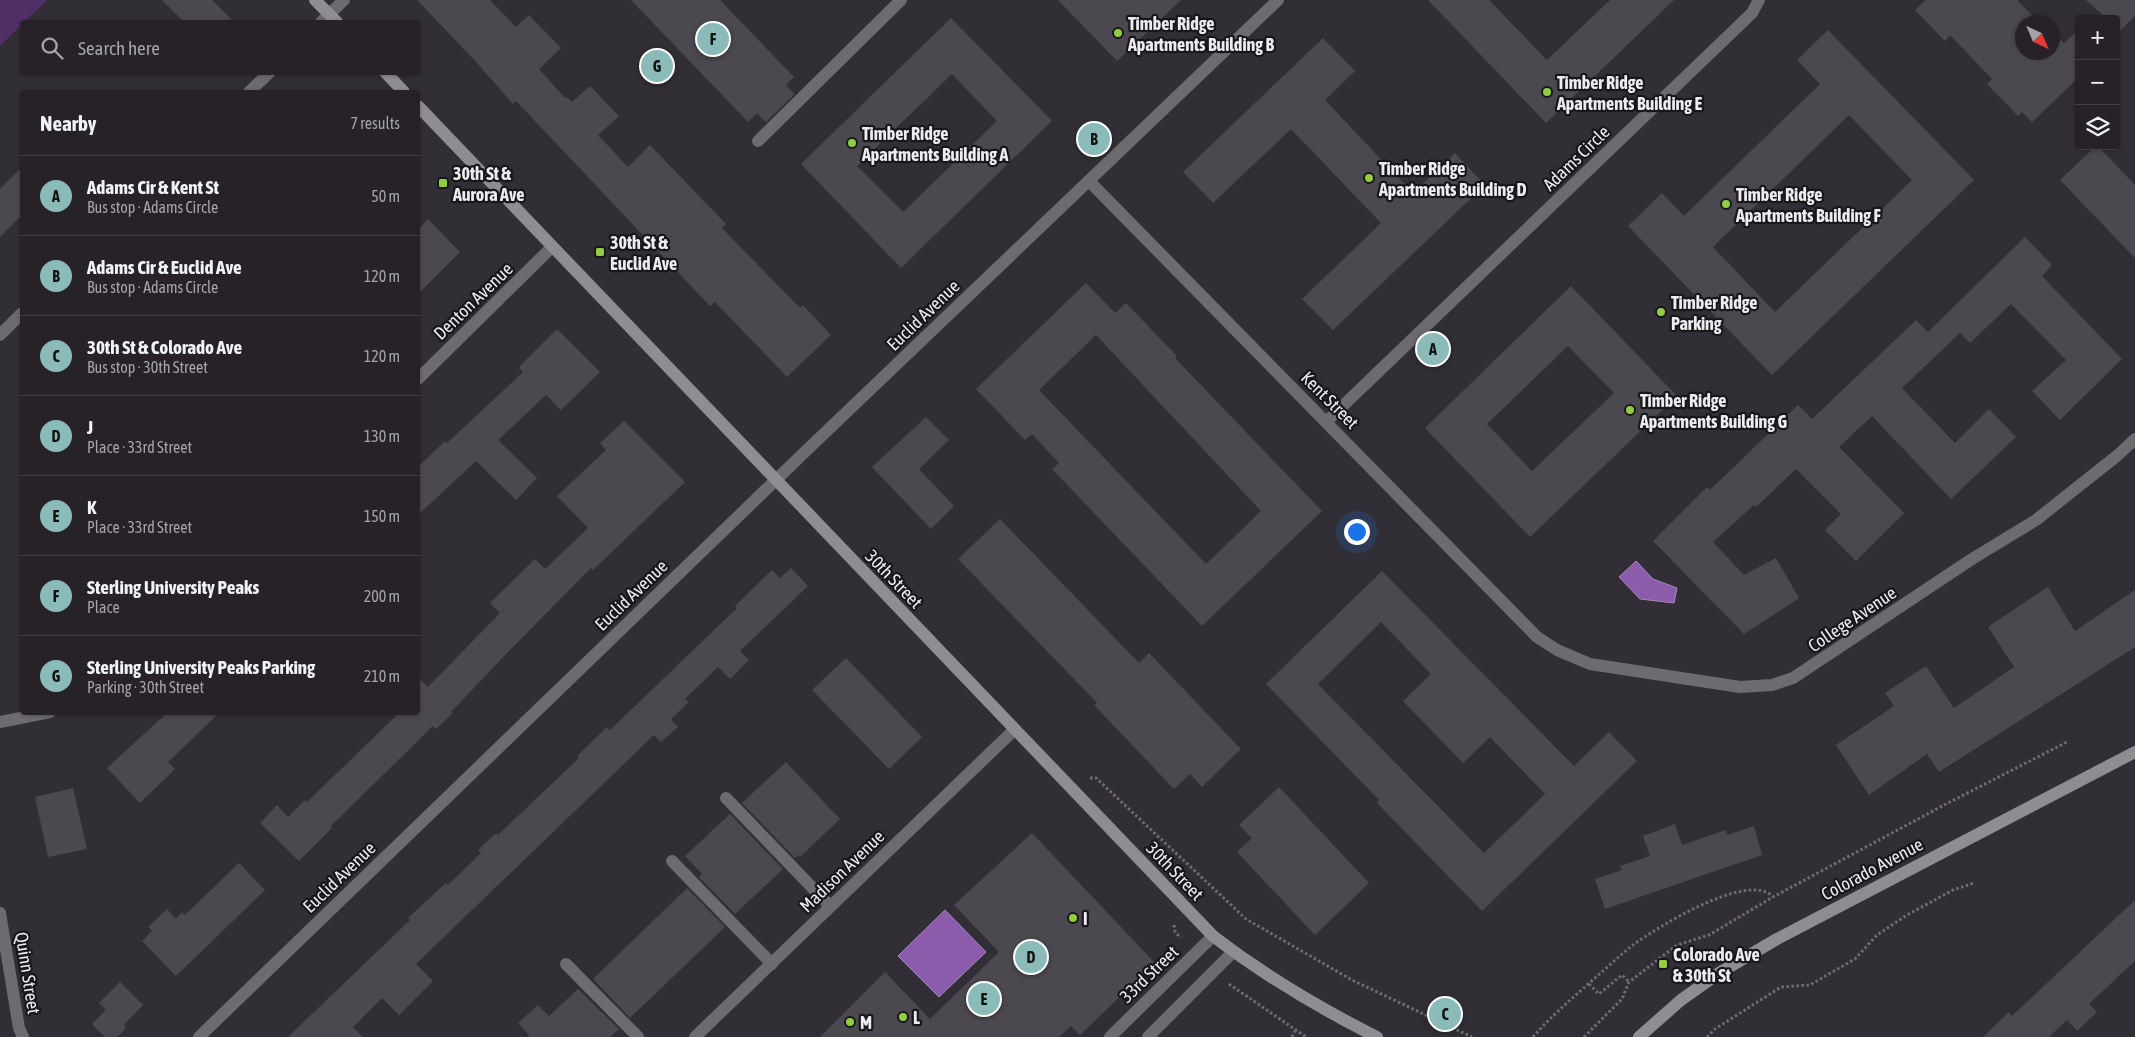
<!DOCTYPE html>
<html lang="en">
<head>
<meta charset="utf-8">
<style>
  :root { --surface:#262228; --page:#322f34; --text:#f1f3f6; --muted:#a4a4a8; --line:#423f45; --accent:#8bbbb9 }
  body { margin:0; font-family:"Asap Condensed",sans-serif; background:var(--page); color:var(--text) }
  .controls { position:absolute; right:15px; top:15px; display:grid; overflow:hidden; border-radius:5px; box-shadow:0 1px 4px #0004 }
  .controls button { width:45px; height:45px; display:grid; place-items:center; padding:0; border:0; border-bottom:1px solid var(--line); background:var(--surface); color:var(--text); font:25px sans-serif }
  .compass { position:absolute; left:2015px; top:15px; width:45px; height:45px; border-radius:50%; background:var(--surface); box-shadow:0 1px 4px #0004; rotate:136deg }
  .you { position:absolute; left:1356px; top:531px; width:18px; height:18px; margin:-12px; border:4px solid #fff; border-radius:50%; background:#1a73e8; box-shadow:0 0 0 8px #1a73e833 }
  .badge { display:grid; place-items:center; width:32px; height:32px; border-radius:50%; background:var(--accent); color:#111; font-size:16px; font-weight:700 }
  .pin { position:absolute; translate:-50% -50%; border:2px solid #fff; box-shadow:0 1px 5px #0006 }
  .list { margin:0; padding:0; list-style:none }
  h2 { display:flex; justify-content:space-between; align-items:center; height:65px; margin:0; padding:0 20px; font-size:21px }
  h2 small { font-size:16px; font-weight:400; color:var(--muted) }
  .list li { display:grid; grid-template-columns:32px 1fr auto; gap:15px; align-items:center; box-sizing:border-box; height:80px; padding:0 20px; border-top:1px solid var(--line) }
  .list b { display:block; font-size:19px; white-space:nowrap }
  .list p { margin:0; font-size:16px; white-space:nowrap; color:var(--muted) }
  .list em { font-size:16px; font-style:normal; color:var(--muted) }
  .icon { flex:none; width:28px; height:28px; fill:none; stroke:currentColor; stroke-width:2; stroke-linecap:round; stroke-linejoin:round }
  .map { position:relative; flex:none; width:2135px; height:1037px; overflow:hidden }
  .search { position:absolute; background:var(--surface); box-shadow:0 1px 4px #0004; left:20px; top:20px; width:400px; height:55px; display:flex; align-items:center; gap:12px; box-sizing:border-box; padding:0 18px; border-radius:5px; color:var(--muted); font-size:19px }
  .panel { position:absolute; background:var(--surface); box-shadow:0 1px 4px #0004; left:20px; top:90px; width:400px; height:625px; border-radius:5px }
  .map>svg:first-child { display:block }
  .green { fill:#4f2f66 }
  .water { fill:#8a5cab; stroke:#a887c0 }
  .building { fill:#4c484f; fill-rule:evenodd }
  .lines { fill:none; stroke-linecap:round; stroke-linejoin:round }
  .path { stroke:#706c72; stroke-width:3; stroke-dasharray:2.5 2.5; stroke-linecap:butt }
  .lane { stroke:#6d6b6f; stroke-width:12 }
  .street { stroke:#6d6b6f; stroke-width:12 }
  .secondary { stroke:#8f8c92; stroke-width:12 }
  .poi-dot { fill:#91cd40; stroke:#19171a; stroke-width:2 }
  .labels { text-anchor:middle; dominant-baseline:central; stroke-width:4.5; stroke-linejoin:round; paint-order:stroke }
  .poi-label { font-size:18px; font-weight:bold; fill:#eeecf0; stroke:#19171a; text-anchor:start }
  .street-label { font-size:18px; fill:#eeecf0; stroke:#19171a }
</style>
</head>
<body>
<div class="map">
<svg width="2135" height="1037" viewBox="0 0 2135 1037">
  <rect width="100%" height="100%" fill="#322e35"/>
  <polygon class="green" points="0,0 47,0 0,46"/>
  <g class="water">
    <polygon points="1636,561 1653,579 1677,588 1674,603 1640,599 1619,577"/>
    <polygon points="945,910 986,952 939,997 898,956"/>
  </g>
  <g class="building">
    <polygon points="162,0 212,0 234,22 184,22"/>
    <polygon points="417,0 490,0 516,27 529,15 561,48 539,69 566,99 567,97 572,102 590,86 619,116 598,135 628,167 650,145 726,224 722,228 800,308 803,305 831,335 787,377 715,302 710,306 516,101 513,104 477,63"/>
    <polygon points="631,0 720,0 794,77 786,85 795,94 766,122 757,113 748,122"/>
    <polygon points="1058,0 1181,0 1117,61"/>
    <polygon points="1428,0 1489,0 1547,60 1610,0 1674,0 1546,123"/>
    <polygon points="1926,0 2017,0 2039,22 2022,22 2022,52 2052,52 2052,32 2064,43 2079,29 2079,77 2032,122 2022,112 2018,116 1987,84 1992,79 1950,35 1945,41 1915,10"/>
    <polygon points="2086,0 2135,0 2135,16 2120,31 2116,28 2116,19 2107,19"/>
    <path d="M951,18L1052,121L901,268L801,164ZM952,74L997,121L903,212L857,166Z"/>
    <path d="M1828,30L1974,180L1772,375L1628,226L1662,193L1684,216L1820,84L1797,60ZM1849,115L1912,180L1775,312L1713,247Z"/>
    <polygon points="1323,38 1355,71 1325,100 1413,193 1455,153 1485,185 1333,330 1302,299 1381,223 1291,129 1213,203 1183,172"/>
    <polygon points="2096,146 2098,146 2135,185 2135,258 2060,180"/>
    <polygon points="22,167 22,215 0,237 0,189"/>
    <polygon points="428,219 460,252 418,294 418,230"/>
    <polygon points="2025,237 2052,265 2042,276 2122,359 2060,420 2032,391 2066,360 2011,304 1970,343 1960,333 1902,388 1955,443 1989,409 2016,437 1951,499 1872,416 1839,447 1904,513 1856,561 1825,530 1841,514 1796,469 1756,507 1754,505 1713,542 1744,575 1776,558 1799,598 1744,634 1653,541 1707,487 1710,490 1798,405 1812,419 1916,320 1928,332"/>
    <path d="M1086,283L1115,313L1126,303L1177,356L1175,358L1322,511L1202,626L1052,469L1059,463L1032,434L1025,440L976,389ZM1096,335L1261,511L1206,564L1039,390Z"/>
    <path d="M1571,286L1677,396L1530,537L1425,428ZM1568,346L1614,393L1532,471L1487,424Z"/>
    <polygon points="557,329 600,372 561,410 546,395 498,440 537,478 516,500 476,461 418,515 418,467 445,441 447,443 523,372 519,367"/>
    <polygon points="926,417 949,440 919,469 954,506 931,529 872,467"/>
    <polygon points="624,421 685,482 593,570 591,568 508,652 451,712 453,713 436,729 433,726 331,826 332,828 299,861 260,823 277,805 288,817 305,800 307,802 400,712 418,712 418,677 428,687 500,613 490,603 535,559 545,569 588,528 557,496 606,450 600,443"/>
    <polygon points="1000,519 1139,663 1149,653 1241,749 1202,787 1190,774 1174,789 1094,705 1097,703 958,559"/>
    <polygon points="791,568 808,586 740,651 749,660 730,679 718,667 685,699 689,702 671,719 678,727 661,742 654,735 416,964 433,981 399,1015 382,998 353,1027 363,1037 288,1037 410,920 408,918 446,883 448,885 481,853 478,850 496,833 498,835 579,758 577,756 607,727 610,730 737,608 735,606 772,570 780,578"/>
    <path d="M1382,571L1574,766L1609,732L1637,761L1482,911L1377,803L1379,800L1266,684ZM1381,622L1431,674L1403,701L1463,763L1490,737L1545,794L1484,853L1318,684Z"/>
    <polygon points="2048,587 2075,631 2135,590 2135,647 1939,772 1927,754 1869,795 1836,745 1894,706 1885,693 1926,666 1954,708 2014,667 1988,627"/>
    <polygon points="846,658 922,737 889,769 812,690"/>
    <polygon points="168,712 220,712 168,762 175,769 140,803 107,768"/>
    <polygon points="786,762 840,819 800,857 798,855 795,858 742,803"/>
    <polygon points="1279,787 1369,883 1315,935 1237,852 1252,838 1239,825"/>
    <polygon points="73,788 87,849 48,857 35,797"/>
    <polygon points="730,814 783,869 735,914 699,877 702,874 685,856"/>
    <polygon points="1675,824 1682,845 1726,830 1727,835 1754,826 1762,855 1605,909 1595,879 1622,870 1620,866 1650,856 1643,836"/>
    <polygon points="1032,833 1155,963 1080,1035 1071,1026 1059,1037 820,1037 885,972 930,1019 999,952 954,905"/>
    <polygon points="239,863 265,890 176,976 142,941 152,931 148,927 167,909 176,919 182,912 185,915"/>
    <polygon points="687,888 725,927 630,1018 593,979"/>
    <polygon points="2135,900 2135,961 2089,1004 2097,1012 2077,1031 2067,1020 2049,1037 1983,1037 2009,1012 2012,1016"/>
    <polygon points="120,982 143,1005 124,1025 126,1028 117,1037 105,1037 92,1024 106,1010 99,1003"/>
    <polygon points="578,989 619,1029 610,1037 528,1037 529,1035 518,1023 538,1005 549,1016"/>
  </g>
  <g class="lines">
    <g class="path">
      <polyline points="1090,778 1096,778 1246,919 1352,980 1472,1037"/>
      <polyline points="1174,925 1175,932 1181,938"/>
      <polyline points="1229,984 1306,1037"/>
      <polyline points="1589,984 1599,994 1622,975 1629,982"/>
      <polyline points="1292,1037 1295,1031"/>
      <path d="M1533,1037C1552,1015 1574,997 1596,977C1608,967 1620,955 1633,945C1656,928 1749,870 1773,897"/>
      <polyline points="1584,1037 1622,999 1629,982 1677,945 1709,935 1773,897 1946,804 2067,742"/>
      <polyline points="1707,1037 1715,1029 1781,987 1810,985 1855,959 1877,935 1907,915 1953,890 1974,883"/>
    </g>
    <g class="lane">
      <polyline points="758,141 901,0"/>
      <polyline points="726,798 830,906"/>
      <polyline points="672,861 772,964"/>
      <polyline points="566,964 638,1037"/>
    </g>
    <g class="street">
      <polyline points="321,22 344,0"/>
      <polyline points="249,92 270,72"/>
      <polyline points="1089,181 1537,637 1557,650 1590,664 1740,687 1772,685 1793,678 1972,559 2036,520 2118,455 2135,439"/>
      <polyline points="0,335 22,313"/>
      <polyline points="418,379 552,247"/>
      <polyline points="1326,422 1752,13 1759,0"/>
      <polyline points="0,722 50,712"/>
      <polyline points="0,913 19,1028 23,1037"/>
      <polyline points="199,1037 809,448 1278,0"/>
      <polyline points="695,1037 1014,730"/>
      <polyline points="1110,1037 1213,936"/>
      <polyline points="1148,1037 1233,952"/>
    </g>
    <g class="secondary">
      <polyline points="315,0 337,22"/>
      <polyline points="385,72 404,92"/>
      <path d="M418,106L1213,936C1265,976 1319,1008 1377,1037"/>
      <polyline points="1639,1037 1681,1000 1719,973 1777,939 2135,752"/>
    </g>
  </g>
  <g class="poi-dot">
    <circle cx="1118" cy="33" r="5"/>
    <circle cx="1547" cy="92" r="5"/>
    <circle cx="852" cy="143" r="5"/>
    <circle cx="1369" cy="178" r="5"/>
    <rect x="438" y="178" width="10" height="10" rx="2.5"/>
    <circle cx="1726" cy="204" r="5"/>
    <rect x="595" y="247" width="10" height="10" rx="2.5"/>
    <circle cx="1661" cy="312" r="5"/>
    <circle cx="1630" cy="410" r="5"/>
    <circle cx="1073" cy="918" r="5"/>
    <rect x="1658" y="959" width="10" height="10" rx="2.5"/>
    <circle cx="903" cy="1017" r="5"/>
    <circle cx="850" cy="1022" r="5"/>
  </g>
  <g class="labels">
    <g class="poi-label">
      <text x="1128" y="23">Timber Ridge<tspan x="1128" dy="21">Apartments Building B</tspan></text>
      <text x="1557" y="82">Timber Ridge<tspan x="1557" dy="21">Apartments Building E</tspan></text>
      <text x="862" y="133">Timber Ridge<tspan x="862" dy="21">Apartments Building A</tspan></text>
      <text x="1379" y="168">Timber Ridge<tspan x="1379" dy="21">Apartments Building D</tspan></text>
      <text x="453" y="173">30th St &amp;<tspan x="453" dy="21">Aurora Ave</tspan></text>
      <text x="1736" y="194">Timber Ridge<tspan x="1736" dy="21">Apartments Building F</tspan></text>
      <text x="610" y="242">30th St &amp;<tspan x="610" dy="21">Euclid Ave</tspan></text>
      <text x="1671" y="302">Timber Ridge<tspan x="1671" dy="21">Parking</tspan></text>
      <text x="1640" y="400">Timber Ridge<tspan x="1640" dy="21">Apartments Building G</tspan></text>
      <text x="1083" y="918">I</text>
      <text x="1673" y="954">Colorado Ave<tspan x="1673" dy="21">&amp; 30th St</tspan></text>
      <text x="913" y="1017">L</text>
      <text x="860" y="1022">M</text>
    </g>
    <g class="street-label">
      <text transform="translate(1576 158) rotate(-44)">Adams Circle</text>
      <text transform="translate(473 301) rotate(-44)">Denton Avenue</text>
      <text transform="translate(923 315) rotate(-44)">Euclid Avenue</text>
      <text transform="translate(1330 400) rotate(45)">Kent Street</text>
      <text transform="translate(894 579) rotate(46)">30th Street</text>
      <text transform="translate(631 595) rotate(-44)">Euclid Avenue</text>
      <text transform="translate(1852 619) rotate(-34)">College Avenue</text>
      <text transform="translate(1872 869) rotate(-28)">Colorado Avenue</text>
      <text transform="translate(842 871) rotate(-44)">Madison Avenue</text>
      <text transform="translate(1175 871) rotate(46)">30th Street</text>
      <text transform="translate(339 877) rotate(-44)">Euclid Avenue</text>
      <text transform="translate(28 973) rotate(81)">Quinn Street</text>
      <text transform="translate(1149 974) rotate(-44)">33rd Street</text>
    </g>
  </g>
</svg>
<div class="controls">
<button>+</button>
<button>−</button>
<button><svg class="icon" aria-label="layers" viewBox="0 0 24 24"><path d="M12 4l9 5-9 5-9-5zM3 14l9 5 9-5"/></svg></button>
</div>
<svg class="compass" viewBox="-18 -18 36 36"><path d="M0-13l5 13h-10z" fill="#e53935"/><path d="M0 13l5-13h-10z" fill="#a4a4a8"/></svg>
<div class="you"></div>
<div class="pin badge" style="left:1433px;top:349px">A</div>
<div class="pin badge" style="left:1094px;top:139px">B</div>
<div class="pin badge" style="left:1445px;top:1014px">C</div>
<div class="pin badge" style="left:1031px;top:957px">D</div>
<div class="pin badge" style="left:984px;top:999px">E</div>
<div class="pin badge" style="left:713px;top:39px">F</div>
<div class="pin badge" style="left:657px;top:66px">G</div>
<div class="search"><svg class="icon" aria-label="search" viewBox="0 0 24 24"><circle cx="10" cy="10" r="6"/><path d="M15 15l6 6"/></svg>Search here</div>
<section class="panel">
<h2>Nearby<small>7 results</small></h2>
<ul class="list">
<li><span class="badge">A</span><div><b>Adams Cir &amp; Kent St</b><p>Bus stop · Adams Circle</p></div><em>50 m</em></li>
<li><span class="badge">B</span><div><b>Adams Cir &amp; Euclid Ave</b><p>Bus stop · Adams Circle</p></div><em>120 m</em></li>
<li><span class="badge">C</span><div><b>30th St &amp; Colorado Ave</b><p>Bus stop · 30th Street</p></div><em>120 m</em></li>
<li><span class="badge">D</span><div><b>J</b><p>Place · 33rd Street</p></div><em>130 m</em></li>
<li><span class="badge">E</span><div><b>K</b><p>Place · 33rd Street</p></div><em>150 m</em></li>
<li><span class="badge">F</span><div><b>Sterling University Peaks</b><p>Place</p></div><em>200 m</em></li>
<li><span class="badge">G</span><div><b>Sterling University Peaks Parking</b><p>Parking · 30th Street</p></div><em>210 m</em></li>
</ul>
</section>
</div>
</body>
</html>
